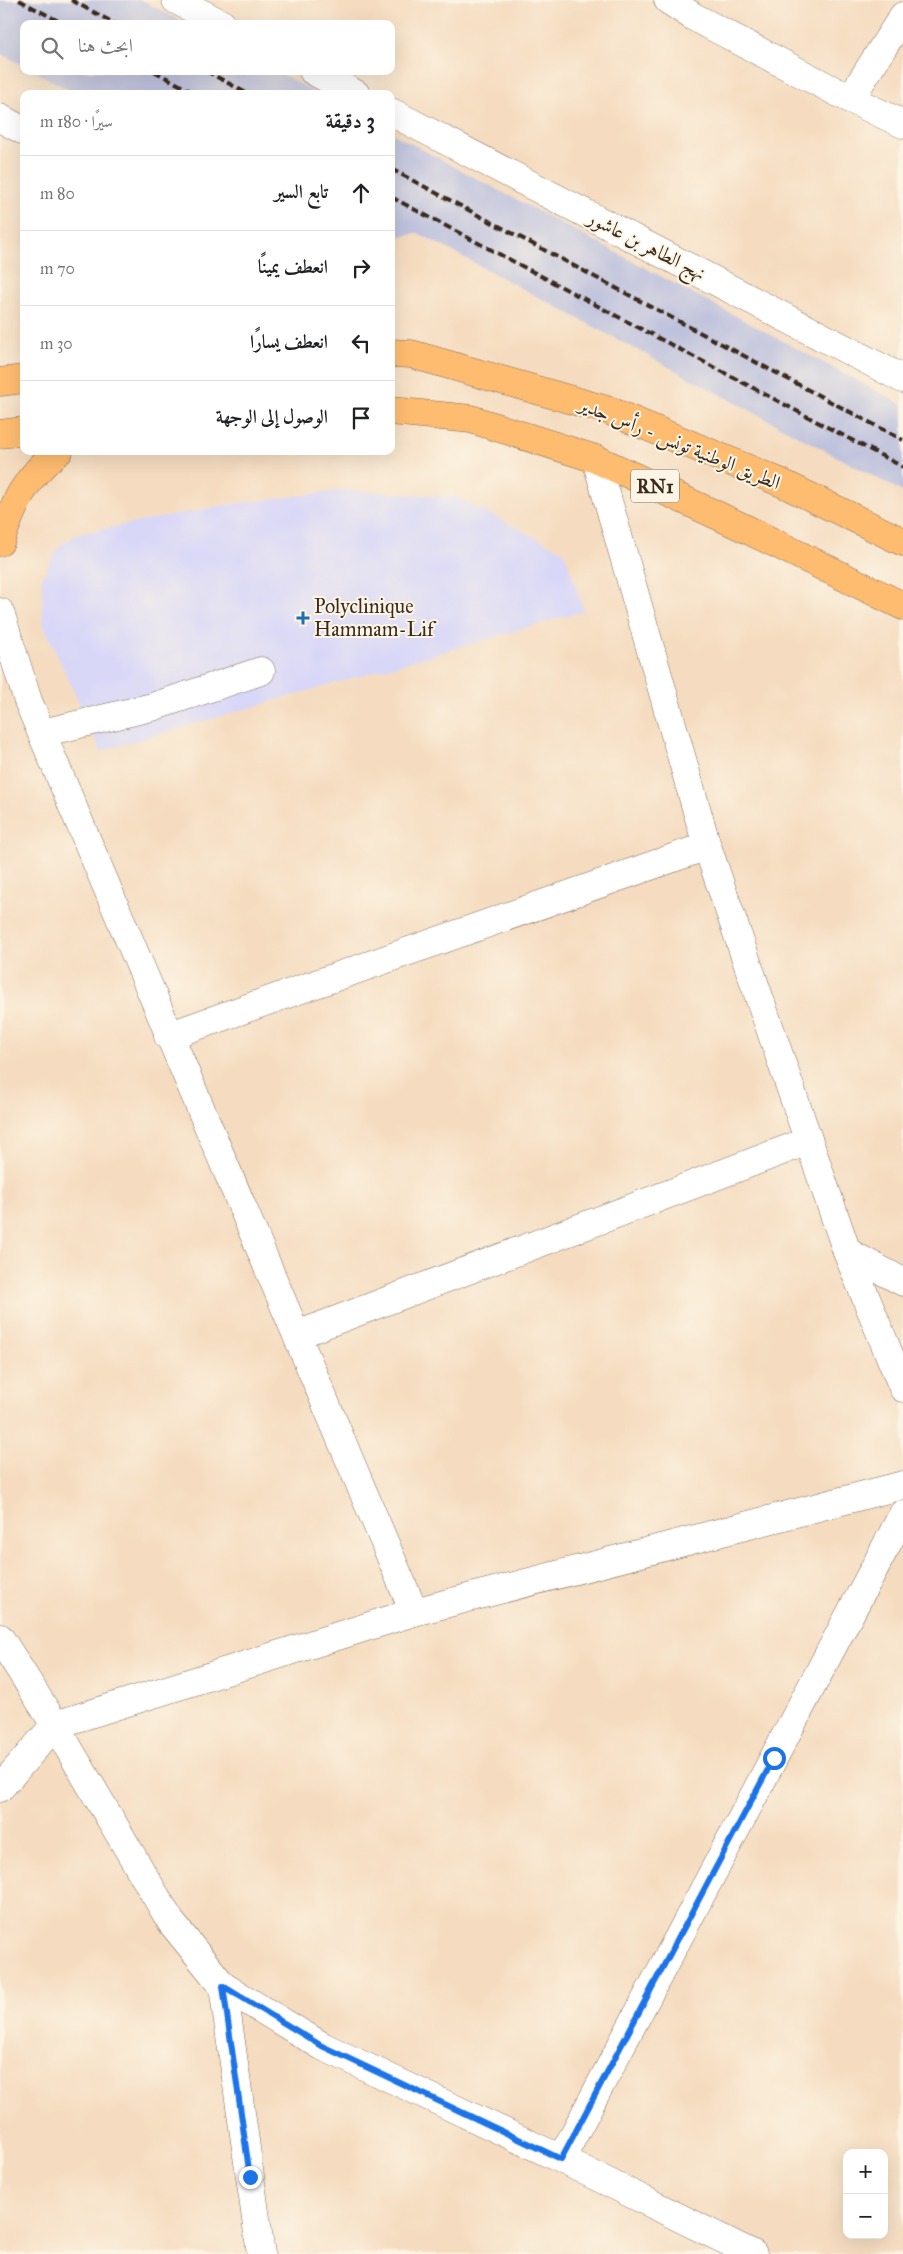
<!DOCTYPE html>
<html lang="ar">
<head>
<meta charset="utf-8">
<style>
  :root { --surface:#fff; --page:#f6f6f6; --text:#202124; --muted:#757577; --line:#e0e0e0 }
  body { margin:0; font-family:"IM FELL Great Primer",Amiri,serif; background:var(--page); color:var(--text); direction:rtl }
  .controls { position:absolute; right:15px; bottom:15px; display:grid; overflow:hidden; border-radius:10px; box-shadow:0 5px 20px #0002 }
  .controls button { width:45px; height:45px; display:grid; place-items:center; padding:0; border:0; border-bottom:1px solid var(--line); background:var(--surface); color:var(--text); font:25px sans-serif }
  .stop { position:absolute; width:15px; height:15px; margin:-11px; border:4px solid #1a73e8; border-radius:50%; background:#fff }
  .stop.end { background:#1a73e8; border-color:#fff; box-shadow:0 1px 5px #0008 }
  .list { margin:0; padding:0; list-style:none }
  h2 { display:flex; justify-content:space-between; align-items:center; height:65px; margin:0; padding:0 20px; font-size:21px }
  h2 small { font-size:16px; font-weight:400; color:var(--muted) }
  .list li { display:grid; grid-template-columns:32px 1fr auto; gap:15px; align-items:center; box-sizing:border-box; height:75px; padding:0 20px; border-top:1px solid var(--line) }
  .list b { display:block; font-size:19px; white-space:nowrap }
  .list em { font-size:16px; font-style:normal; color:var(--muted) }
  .icon { flex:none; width:28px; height:28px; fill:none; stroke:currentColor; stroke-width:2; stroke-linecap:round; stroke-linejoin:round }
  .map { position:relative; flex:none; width:903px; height:2254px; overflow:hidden; direction:ltr }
  .search { position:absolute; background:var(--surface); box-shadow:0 5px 20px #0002; left:20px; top:20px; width:375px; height:55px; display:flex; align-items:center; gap:12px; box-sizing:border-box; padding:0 18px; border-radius:10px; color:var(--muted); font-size:19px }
  .panel { position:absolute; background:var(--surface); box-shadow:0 5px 20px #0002; left:20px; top:90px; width:375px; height:365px; border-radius:10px; direction:rtl }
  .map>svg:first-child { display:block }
  .built { fill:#d8d7f8 }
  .industrial { fill:#bfc2dd }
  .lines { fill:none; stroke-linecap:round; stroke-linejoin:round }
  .minor-casing { stroke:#7c6857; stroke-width:29 }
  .highway-casing { stroke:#7c6857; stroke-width:29 }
  .minor { stroke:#fff; stroke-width:28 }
  .highway { stroke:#febc70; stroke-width:28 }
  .rail { stroke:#3b2a1e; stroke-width:4; stroke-dasharray:8 4; stroke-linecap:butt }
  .route { stroke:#1a73e8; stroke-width:6 }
  .poi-dot { fill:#1f6fb2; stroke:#fcf5e5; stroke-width:2 }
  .labels { text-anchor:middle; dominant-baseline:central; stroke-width:4; stroke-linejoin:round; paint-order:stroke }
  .shield { fill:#fcf5e5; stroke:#75675a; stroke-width:1 }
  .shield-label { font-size:19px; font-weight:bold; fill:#3b2a1e }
  .street-label { font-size:20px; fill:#3b2a1e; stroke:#fcf5e5 }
  .poi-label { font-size:20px; fill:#3b2a1e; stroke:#fcf5e5; text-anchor:start }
</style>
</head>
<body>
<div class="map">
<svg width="903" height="2254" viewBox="0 0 903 2254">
  <rect width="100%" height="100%" fill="#fcf5e5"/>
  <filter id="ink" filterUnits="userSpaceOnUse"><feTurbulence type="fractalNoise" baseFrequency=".02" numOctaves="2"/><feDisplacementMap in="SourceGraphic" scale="10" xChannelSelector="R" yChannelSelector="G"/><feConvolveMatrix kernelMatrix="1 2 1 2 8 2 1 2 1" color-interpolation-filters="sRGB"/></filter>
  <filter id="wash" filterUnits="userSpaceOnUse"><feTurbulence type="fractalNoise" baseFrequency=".0096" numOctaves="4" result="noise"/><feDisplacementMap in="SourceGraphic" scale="20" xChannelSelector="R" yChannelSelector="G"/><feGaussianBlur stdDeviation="1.12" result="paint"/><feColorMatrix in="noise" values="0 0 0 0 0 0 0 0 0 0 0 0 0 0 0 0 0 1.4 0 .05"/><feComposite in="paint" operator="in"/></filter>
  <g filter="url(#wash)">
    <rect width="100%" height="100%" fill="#f5dcc0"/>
    <polygon class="built" points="345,490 456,497 564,552 584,611 101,751 43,624 42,577 59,546 78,534 226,505"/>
    <g class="industrial">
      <polygon points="0,0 142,0 186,24 24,24 24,66 0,53"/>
      <polygon points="34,71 276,71 318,94 77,94"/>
      <polygon points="391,133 903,405 903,492 418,233 391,238"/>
    </g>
  </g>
  <g filter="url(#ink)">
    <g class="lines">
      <defs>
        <g id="minor">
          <polyline points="176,0 222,24"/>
          <polyline points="668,0 694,17 850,99 903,124"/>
          <polyline points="313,71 356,94"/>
          <polyline points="850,99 903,16"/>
          <polyline points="391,112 903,379"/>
          <polyline points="0,118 24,131"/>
          <polyline points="596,459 707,846 847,1252 903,1388"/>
          <polyline points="0,612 28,701 414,1612"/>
          <polyline points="42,733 152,707 261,671"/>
          <polyline points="168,1036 707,846"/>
          <polyline points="847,1252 903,1282"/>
          <polyline points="297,1335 808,1141"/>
          <polyline points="0,1638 55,1725 171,1922 223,1986 261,2254"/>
          <polyline points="0,1788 55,1725 414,1612 903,1485"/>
          <polyline points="223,1986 322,2046 561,2159 753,2254"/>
          <polyline points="561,2159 903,1514"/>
        </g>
        <g id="highway">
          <polyline points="391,353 411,354 610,411 782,483 903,542"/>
          <polyline points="0,382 24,379"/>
          <polyline points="391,411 471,419 596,459 740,526 903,606"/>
          <polyline points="0,434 24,431"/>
          <path d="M0,542C14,503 25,477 59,451"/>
        </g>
      </defs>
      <use href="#minor" class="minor-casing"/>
      <use href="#highway" class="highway-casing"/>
      <use href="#minor" class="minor"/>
      <use href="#highway" class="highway"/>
      <g class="rail">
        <polyline points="19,0 64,24"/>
        <polyline points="71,0 116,24"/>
        <polyline points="154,71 196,94"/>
        <polyline points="206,71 248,94"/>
        <polyline points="391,169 903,440"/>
        <polyline points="391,197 903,467"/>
      </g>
    </g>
  </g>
  <g class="lines" filter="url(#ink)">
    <polyline class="route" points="250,2177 223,1986 322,2046 561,2159 774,1758"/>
  </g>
  <path class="poi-dot" d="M300.5 610.5h5v5h5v5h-5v5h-5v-5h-5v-5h5z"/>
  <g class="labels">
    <rect class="shield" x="631" y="469.5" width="48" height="33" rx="4"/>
    <g class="shield-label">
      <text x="655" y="486">RN1</text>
    </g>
    <g class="street-label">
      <text transform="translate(647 245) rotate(27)">نهج الطاهر بن عاشور</text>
      <text transform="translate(680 443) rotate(22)">الطريق الوطنية تونس - رأس جدير</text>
    </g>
    <g class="poi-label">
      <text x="314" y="606">Polyclinique<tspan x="314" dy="23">Hammam-Lif</tspan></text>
    </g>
  </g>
</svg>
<div class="controls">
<button>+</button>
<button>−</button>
</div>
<div class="stop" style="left:774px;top:1758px"></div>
<div class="stop end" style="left:250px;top:2177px"></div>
<div class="search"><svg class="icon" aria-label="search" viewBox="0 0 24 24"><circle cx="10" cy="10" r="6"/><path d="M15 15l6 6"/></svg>ابحث هنا</div>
<section class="panel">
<h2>3 دقيقة<small>سيرًا · 180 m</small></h2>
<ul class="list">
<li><svg class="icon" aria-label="ahead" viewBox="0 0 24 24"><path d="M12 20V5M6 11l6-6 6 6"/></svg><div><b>تابع السير</b></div><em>80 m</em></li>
<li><svg class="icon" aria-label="right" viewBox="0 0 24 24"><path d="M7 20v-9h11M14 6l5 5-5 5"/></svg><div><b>انعطف يمينًا</b></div><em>70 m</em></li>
<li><svg class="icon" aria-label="left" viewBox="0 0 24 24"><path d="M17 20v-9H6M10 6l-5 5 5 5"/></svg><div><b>انعطف يسارًا</b></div><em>30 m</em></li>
<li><svg class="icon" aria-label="arrive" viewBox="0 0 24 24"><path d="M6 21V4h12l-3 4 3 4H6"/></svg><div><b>الوصول إلى الوجهة</b></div></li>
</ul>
</section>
</div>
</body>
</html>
